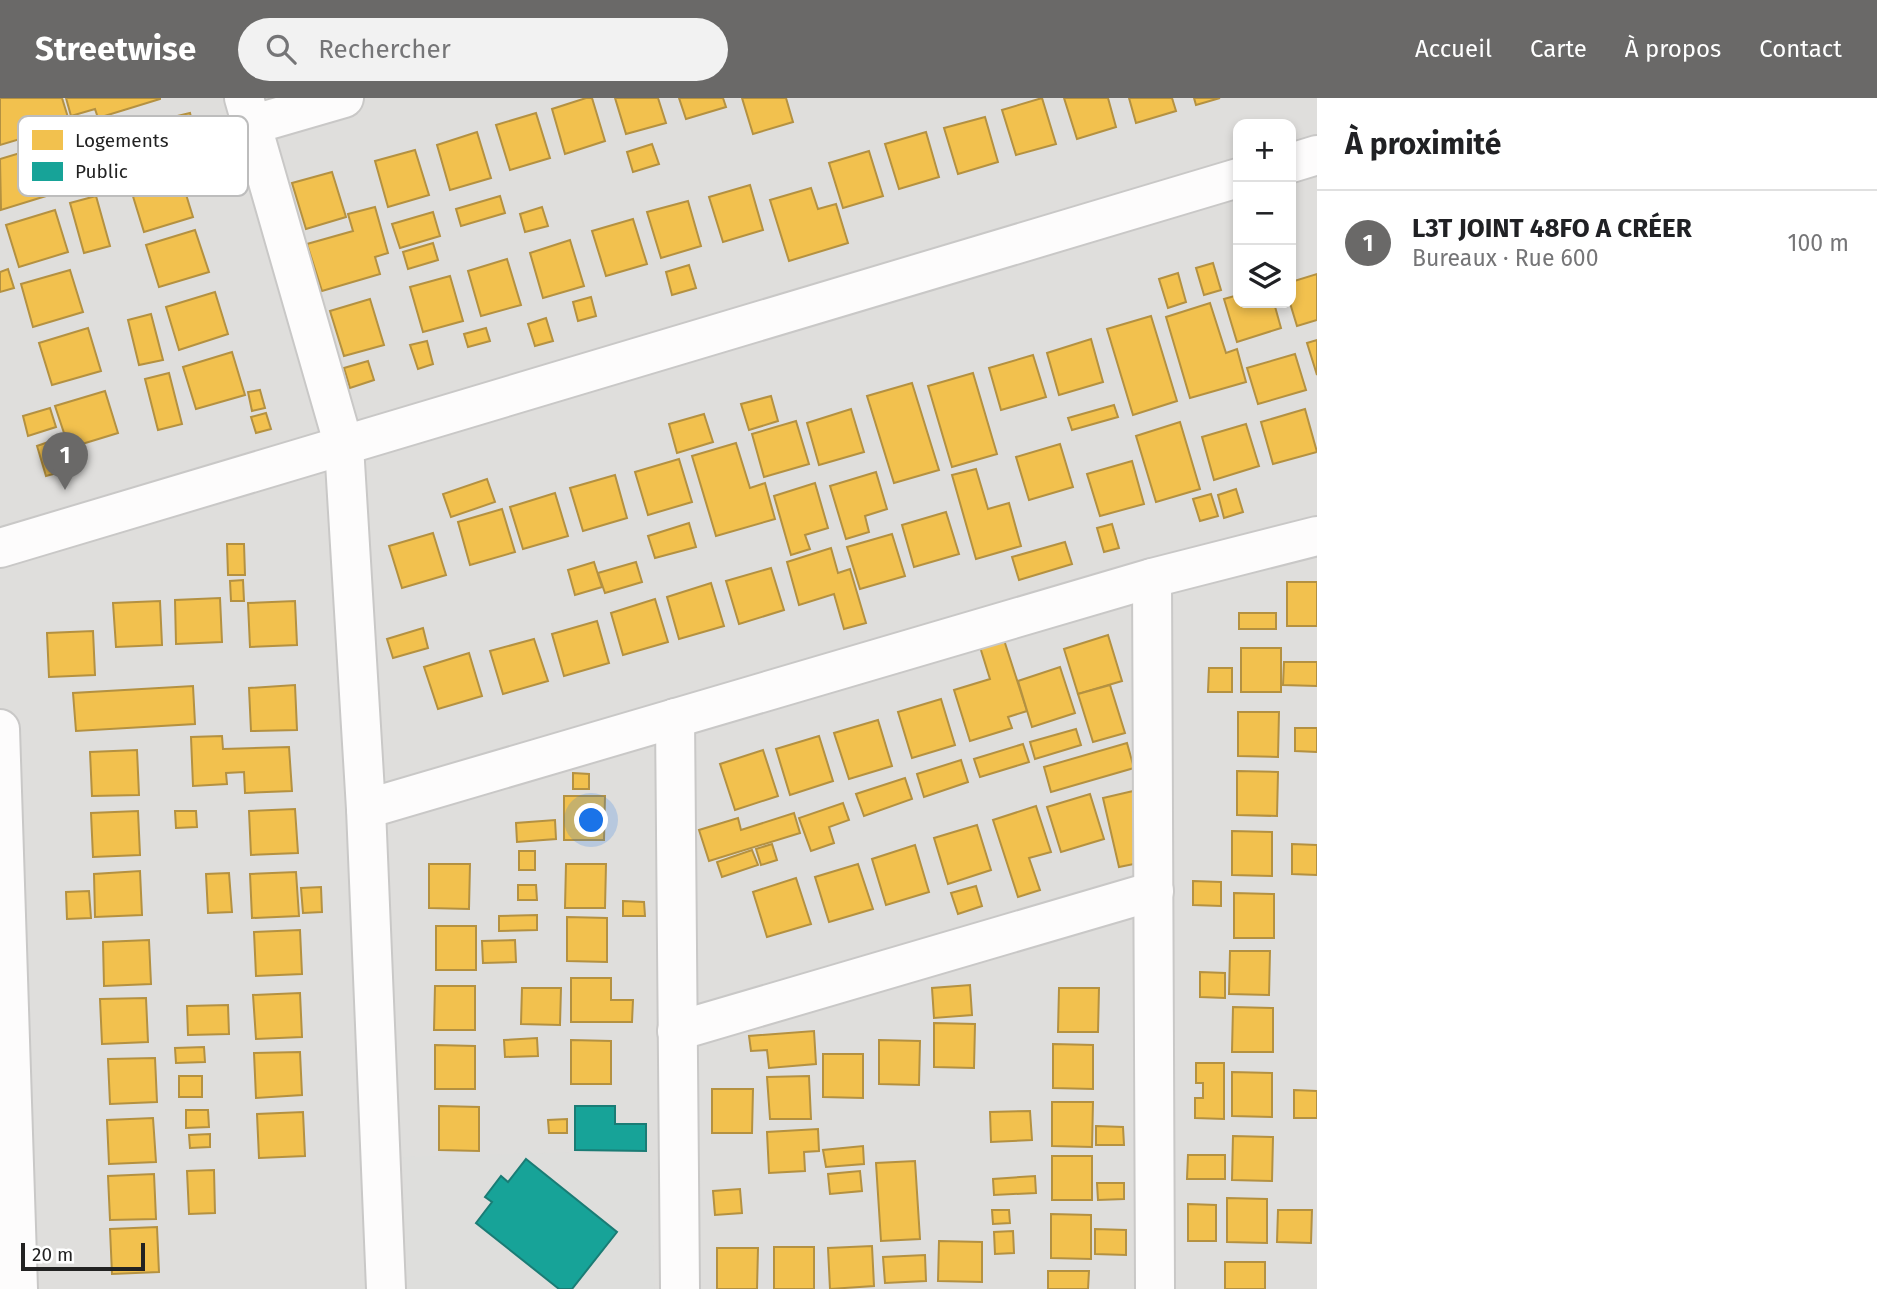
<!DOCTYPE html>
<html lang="fr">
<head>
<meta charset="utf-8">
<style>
  :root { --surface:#fff; --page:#f2f2f2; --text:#202124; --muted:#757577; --line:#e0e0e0; --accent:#6a6968 }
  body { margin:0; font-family:"Fira Sans",sans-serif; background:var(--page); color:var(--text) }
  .controls { position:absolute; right:21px; top:21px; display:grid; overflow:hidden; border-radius:14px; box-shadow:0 4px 10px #0003 }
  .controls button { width:63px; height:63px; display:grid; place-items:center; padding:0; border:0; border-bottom:2px solid var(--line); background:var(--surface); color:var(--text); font:35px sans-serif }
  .scale { position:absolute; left:21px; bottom:18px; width:124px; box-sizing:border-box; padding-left:7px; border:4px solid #222; border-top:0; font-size:19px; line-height:24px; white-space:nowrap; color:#222; -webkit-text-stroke:5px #fff; paint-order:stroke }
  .you { position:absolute; left:592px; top:723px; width:24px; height:24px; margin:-18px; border:5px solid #fff; border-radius:50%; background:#1a73e8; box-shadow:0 0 0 10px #1a73e833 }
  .badge { display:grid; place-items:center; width:46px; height:46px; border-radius:50%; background:var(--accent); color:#fff; font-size:23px; font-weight:700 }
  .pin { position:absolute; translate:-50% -58px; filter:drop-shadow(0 2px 4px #0008) }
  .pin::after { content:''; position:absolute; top:37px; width:24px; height:21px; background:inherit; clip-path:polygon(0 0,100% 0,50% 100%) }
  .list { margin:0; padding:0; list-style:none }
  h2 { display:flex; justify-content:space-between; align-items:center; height:91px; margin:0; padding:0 28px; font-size:30px }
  h2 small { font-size:23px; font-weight:400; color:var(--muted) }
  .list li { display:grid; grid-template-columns:46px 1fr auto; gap:21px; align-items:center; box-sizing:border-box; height:105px; padding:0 28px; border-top:2px solid var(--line) }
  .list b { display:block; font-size:26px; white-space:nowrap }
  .list p { margin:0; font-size:23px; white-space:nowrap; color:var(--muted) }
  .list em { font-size:23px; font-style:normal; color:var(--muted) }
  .icon { flex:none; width:38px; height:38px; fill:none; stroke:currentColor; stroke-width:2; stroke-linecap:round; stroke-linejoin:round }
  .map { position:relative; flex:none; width:1317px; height:1191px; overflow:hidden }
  header { display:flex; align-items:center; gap:42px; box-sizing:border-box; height:98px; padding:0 35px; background:var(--accent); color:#fff }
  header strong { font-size:33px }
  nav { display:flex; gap:38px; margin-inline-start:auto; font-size:24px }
  .search { width:490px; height:63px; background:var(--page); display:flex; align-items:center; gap:18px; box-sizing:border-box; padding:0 24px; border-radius:38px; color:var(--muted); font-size:26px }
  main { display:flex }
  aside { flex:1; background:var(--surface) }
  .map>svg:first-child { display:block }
  .residential { fill:#dfdedc; fill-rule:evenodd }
  .religious { fill:#dededc }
  .homes { fill:#f2c14e; stroke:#b49141; stroke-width:2 }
  .public { fill:#17a398; stroke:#1a7c75; stroke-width:2 }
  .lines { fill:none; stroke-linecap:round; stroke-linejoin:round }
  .minor-casing { stroke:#c9c8c7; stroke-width:42 }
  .tertiary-casing { stroke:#c9c8c7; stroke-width:42 }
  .minor { stroke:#fdfcfc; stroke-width:38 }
  .tertiary { stroke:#fdfcfc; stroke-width:38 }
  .key { fill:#fff; stroke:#bdbdbd; stroke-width:2 }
  .key-label { font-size:19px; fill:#222 }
</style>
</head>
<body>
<header>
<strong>Streetwise</strong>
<div class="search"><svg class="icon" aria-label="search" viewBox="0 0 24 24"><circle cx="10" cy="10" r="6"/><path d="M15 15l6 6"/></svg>Rechercher</div>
<nav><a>Accueil</a><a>Carte</a><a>À propos</a><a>Contact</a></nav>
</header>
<main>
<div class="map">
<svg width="1317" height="1191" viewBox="0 0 1317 1191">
  <rect width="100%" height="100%" fill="#f0eeeb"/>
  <path class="residential" d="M0,0H1317V1191H0ZM1238,26H1291V205H1238Z"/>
  <polygon class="religious" points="650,1052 655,1191 408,1191 403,1059"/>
  <g class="homes">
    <polygon points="0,0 62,0 70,26 0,47"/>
    <polygon points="66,0 160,0 160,1 98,20 95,11 71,18"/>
    <polygon points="586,0 592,0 605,43 565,56 552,11"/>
    <polygon points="615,0 658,0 666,25 626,36"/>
    <polygon points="679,0 723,0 726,9 686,21"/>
    <polygon points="742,0 786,0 793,24 753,36"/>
    <polygon points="1042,0 1056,46 1016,57 1002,12"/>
    <polygon points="1064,0 1108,0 1116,29 1077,41"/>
    <polygon points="1129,0 1172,0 1176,13 1136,25"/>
    <polygon points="1194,0 1220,0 1196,7"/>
    <polygon points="190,15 197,44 177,49 169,20"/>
    <polygon points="536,15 550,60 510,72 496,27"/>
    <polygon points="985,19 998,64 958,76 944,30"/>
    <polygon points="477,34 491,80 450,92 437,47"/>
    <polygon points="926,34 939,79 899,91 885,46"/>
    <polygon points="70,40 84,87 60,94 53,74 40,78 46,98 1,112 0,61"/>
    <polygon points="652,46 659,66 633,74 627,54"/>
    <polygon points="415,52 429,97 388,109 375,63"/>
    <polygon points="869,53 883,98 843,110 829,65"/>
    <polygon points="332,74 346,119 306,131 292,85"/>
    <polygon points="180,77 193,119 144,134 131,92"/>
    <polygon points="750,87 763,132 723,144 709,99"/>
    <polygon points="811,90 818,111 836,106 848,145 789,163 770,102"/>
    <polygon points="96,98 110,148 84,155 70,105"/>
    <polygon points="500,98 505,115 461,128 456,111"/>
    <polygon points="688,103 701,148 661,160 647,114"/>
    <polygon points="375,109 388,155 375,159 380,176 322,193 307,146 353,133 348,116"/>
    <polygon points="542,109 548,128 525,134 520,116"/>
    <polygon points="55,112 68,154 19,169 6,127"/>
    <polygon points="433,114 440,138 400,150 392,126"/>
    <polygon points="633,121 647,166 606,178 592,133"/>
    <polygon points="195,132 209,174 159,189 146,147"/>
    <polygon points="570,142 584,188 543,200 530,155"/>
    <polygon points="433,145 438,162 408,171 403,154"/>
    <polygon points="507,161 521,207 481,218 468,173"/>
    <polygon points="1213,165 1221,192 1204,197 1196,170"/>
    <polygon points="689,167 696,190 672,197 666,174"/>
    <polygon points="8,171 14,190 0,194 0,174"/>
    <polygon points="70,172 83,214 33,229 21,186"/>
    <polygon points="1178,175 1186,204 1168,210 1159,181"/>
    <polygon points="1317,176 1317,222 1297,228 1290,205 1291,184"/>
    <polygon points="450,178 463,223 423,234 410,189"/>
    <polygon points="215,194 228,236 179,252 166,209"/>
    <polygon points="1238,197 1238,205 1274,205 1281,230 1237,244 1224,201"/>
    <polygon points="591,199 596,218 578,223 573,204"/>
    <polygon points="370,201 384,247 344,258 330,213"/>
    <polygon points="1210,205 1226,255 1237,251 1246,284 1190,300 1166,219"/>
    <polygon points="151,216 163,262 139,267 128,222"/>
    <polygon points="1151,218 1177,303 1133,317 1107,231"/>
    <polygon points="546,220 553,243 535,248 528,226"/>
    <polygon points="88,230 101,273 52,287 39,245"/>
    <polygon points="486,230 490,243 468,249 464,236"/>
    <polygon points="1091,241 1103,284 1059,297 1047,255"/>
    <polygon points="1317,242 1317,277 1307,245"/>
    <polygon points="427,243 433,266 418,271 410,247"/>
    <polygon points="232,254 245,297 196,311 183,269"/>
    <polygon points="1295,256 1306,292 1258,306 1247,270"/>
    <polygon points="1033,257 1046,299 1001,312 989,270"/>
    <polygon points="368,263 374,282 350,290 344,270"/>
    <polygon points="169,275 182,326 158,332 145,281"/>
    <polygon points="973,275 997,356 952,369 928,288"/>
    <polygon points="912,285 939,372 894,385 867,298"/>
    <polygon points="260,292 265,310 252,313 248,294"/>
    <polygon points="105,293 118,335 69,350 55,308"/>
    <polygon points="771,298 778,323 749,332 741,306"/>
    <polygon points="1114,307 1118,319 1072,332 1068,320"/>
    <polygon points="50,310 56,329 28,338 23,318"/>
    <polygon points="851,311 864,354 819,367 807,325"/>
    <polygon points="1305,311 1317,354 1273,366 1261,324"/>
    <polygon points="266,315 271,331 256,335 251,319"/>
    <polygon points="704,316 713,344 677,355 669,326"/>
    <polygon points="796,323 809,366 764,379 752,336"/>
    <polygon points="1180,324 1200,391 1156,404 1136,338"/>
    <polygon points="1246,326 1259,368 1214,382 1202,339"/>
    <polygon points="54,342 64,373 46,378 37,348"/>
    <polygon points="736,345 750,390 765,385 775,421 716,438 692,358"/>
    <polygon points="1060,346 1073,389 1029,402 1016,359"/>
    <polygon points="679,361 692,404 648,417 635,374"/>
    <polygon points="1132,363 1144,406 1100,418 1087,376"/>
    <polygon points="976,371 988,411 1009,405 1021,448 976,461 952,377"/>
    <polygon points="876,374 887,411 865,418 869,434 846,441 830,388"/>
    <polygon points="615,377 627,420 583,433 570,390"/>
    <polygon points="487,381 495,404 451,419 443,396"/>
    <polygon points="815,385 828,430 805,437 810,451 791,457 774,398"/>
    <polygon points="1236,391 1243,414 1224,420 1218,397"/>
    <polygon points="555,395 568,438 523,451 510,409"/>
    <polygon points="1211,396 1218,418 1200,423 1193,401"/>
    <polygon points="502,411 515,454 470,467 458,424"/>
    <polygon points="946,414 959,456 914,469 902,427"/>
    <polygon points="689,425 696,449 655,460 648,438"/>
    <polygon points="1112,426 1119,450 1104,454 1097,430"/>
    <polygon points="433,435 446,477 402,490 389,448"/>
    <polygon points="892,436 905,478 860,491 847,449"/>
    <polygon points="1065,444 1072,466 1019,482 1012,459"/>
    <polygon points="227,446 244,446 245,477 228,477"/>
    <polygon points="831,450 838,475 850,471 866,525 844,531 834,496 799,507 787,464"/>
    <polygon points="594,464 602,489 575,497 568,472"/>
    <polygon points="636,464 642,484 605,495 598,475"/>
    <polygon points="771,470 784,512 739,526 726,483"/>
    <polygon points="243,482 244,503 231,503 230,483"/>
    <rect x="1287" y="484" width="30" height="44"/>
    <polygon points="711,485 724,528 679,541 667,499"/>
    <polygon points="220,500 222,544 176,546 175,502"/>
    <polygon points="655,501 668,544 623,557 611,515"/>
    <polygon points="160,503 162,547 116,549 113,505"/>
    <polygon points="295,503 297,547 250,549 248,505"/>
    <rect x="1239" y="515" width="37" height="16"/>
    <polygon points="597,523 609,565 564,578 552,536"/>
    <polygon points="423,530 428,550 393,560 387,541"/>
    <polygon points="93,533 95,577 49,579 47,535"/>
    <polygon points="1108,537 1122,583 1078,596 1064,551"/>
    <polygon points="534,541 548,583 503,596 490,553"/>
    <polygon points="1004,542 1027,613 1008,619 1012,630 970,643 954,592 990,581 980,549"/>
    <rect x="1241" y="550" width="40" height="44"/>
    <polygon points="469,555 482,598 438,611 424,569"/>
    <polygon points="1284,564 1317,564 1317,588 1283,587"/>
    <polygon points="1060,569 1075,615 1032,629 1018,583"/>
    <polygon points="1209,570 1232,570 1232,594 1208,594"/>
    <polygon points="295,587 297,632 251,633 249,590"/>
    <polygon points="1110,587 1125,635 1093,644 1078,596"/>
    <polygon points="193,588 195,626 76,633 73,595"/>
    <polygon points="941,601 955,647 912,660 898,614"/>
    <polygon points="1238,614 1279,614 1278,659 1238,658"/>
    <polygon points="878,622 892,668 849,681 834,635"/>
    <polygon points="1295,630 1317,630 1317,654 1295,653"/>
    <polygon points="1076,631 1081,647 1035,661 1030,644"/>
    <polygon points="222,638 223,651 289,649 292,693 245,695 244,674 226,675 227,686 193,688 191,639"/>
    <polygon points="819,638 833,683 790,697 776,651"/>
    <polygon points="1127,645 1134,670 1051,694 1044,669"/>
    <polygon points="1023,646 1029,664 980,679 974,661"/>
    <polygon points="137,652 139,697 92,698 90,654"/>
    <polygon points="763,652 778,698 735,712 720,666"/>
    <polygon points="961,662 968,684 924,699 917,676"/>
    <polygon points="1237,673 1278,674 1277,718 1237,717"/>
    <polygon points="573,675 589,676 589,691 573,691"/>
    <polygon points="905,680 912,701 864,718 856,696"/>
    <polygon points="1133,693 1134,766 1119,769 1103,700"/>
    <polygon points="1090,696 1104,741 1061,754 1047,709"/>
    <polygon points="564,698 605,698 604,742 564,742"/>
    <polygon points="843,705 849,722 829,729 834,745 811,753 799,720"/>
    <polygon points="1036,708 1051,754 1029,760 1040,792 1018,799 993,722"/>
    <polygon points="295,711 298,755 251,757 249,713"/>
    <polygon points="138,713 140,757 93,759 91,715"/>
    <polygon points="175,713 196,713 197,729 176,730"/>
    <polygon points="794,715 800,735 709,763 699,732 738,720 741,732"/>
    <polygon points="555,722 556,741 517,744 516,725"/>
    <polygon points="977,727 991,772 948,786 934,740"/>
    <polygon points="1232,733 1272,734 1272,778 1232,777"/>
    <polygon points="772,746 777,762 761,767 756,751"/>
    <polygon points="1292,746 1317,747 1317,777 1292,776"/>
    <polygon points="915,747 929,794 886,807 872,761"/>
    <polygon points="752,752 758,767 722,779 717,764"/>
    <rect x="519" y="753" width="16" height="19"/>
    <polygon points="429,766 470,766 469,811 429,810"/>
    <polygon points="566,766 606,766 605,810 565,810"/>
    <polygon points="858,766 873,811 829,824 815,779"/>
    <polygon points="140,773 142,817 95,819 94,776"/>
    <polygon points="296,774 299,818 252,820 250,776"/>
    <polygon points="229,775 232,814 208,815 206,776"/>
    <polygon points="796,780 811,826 767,839 753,794"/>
    <polygon points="1193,783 1221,784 1221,808 1193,807"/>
    <polygon points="518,787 536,787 537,802 518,802"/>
    <polygon points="976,788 982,808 958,816 951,795"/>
    <polygon points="321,789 322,814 303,815 301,790"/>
    <polygon points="89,793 91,820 67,821 66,794"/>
    <polygon points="1234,795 1274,796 1274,840 1234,840"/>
    <polygon points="623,803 644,804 645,818 623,818"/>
    <polygon points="537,817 537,832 499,833 499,818"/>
    <polygon points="567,819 607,820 607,864 567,863"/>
    <rect x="436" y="828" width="40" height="44"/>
    <polygon points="300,832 302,876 256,878 254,834"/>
    <polygon points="149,842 151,886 104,888 103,844"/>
    <polygon points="515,842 516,864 483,865 482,843"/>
    <polygon points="1230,853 1270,853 1269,897 1229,896"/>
    <polygon points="1200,874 1225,875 1225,900 1200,899"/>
    <polygon points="571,880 611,880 611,902 633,902 632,924 571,924"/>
    <polygon points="970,887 972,917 934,920 932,890"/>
    <polygon points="435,888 475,888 475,932 434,932"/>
    <polygon points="522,890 561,890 560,927 521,926"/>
    <polygon points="1059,890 1099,890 1098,934 1058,934"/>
    <polygon points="300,895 302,939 256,941 253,897"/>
    <polygon points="146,900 148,944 102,946 100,901"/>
    <polygon points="228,907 229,936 188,937 187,908"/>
    <polygon points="1233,909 1273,910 1273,954 1232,954"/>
    <polygon points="934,925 975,926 974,970 934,969"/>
    <polygon points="814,933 816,966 769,970 767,952 751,953 749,938"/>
    <polygon points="537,940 538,958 505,959 504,942"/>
    <polygon points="571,942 611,943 611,986 571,986"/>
    <polygon points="879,942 920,943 919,987 879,986"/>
    <polygon points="1053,946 1093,947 1093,991 1053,990"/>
    <polygon points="435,947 475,948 475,991 435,991"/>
    <polygon points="204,949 205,964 176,965 175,950"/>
    <polygon points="300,954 302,997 256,1000 254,955"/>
    <polygon points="823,956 863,956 863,1000 823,999"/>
    <polygon points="155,960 157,1004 110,1006 108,961"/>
    <polygon points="1196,965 1224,965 1224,1021 1195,1020 1195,1000 1203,1000 1203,985 1196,985"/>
    <polygon points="1232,974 1272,975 1272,1019 1232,1018"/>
    <rect x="179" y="978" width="23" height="21"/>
    <polygon points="809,978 811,1021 770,1021 767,979"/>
    <polygon points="712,991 753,991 752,1035 712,1035"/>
    <polygon points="1294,992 1317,993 1317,1020 1294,1020"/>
    <polygon points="1052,1004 1093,1004 1092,1049 1052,1048"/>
    <polygon points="439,1008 479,1009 479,1053 439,1052"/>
    <polygon points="186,1012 208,1012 209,1029 186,1030"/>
    <polygon points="1030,1013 1032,1042 991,1044 990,1014"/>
    <polygon points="303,1014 305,1058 259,1060 257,1016"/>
    <polygon points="153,1020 156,1064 109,1066 107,1022"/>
    <polygon points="567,1021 567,1035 549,1035 548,1022"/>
    <polygon points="1096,1028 1123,1029 1124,1047 1096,1047"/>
    <polygon points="818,1031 819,1053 804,1054 805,1073 769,1075 767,1034"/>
    <polygon points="210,1036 210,1049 190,1050 189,1037"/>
    <polygon points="1233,1038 1273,1039 1272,1083 1232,1082"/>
    <polygon points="863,1048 864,1066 826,1069 823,1052"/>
    <polygon points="1188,1057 1225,1057 1225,1081 1187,1081"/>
    <rect x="1052" y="1058" width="40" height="44"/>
    <polygon points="915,1063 920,1141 881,1143 876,1065"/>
    <polygon points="214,1072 215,1115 189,1116 187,1073"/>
    <polygon points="860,1073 862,1093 830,1096 828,1076"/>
    <polygon points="154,1076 156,1121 110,1122 108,1078"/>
    <polygon points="1035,1078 1036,1095 994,1097 993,1081"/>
    <polygon points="1097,1085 1124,1085 1124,1101 1098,1102"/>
    <polygon points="740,1091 742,1115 715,1117 713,1093"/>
    <polygon points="1227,1100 1267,1101 1267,1145 1227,1144"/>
    <polygon points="1188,1106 1216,1107 1216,1143 1188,1143"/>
    <polygon points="992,1112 1009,1112 1010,1125 993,1126"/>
    <polygon points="1278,1112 1312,1112 1311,1145 1277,1144"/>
    <polygon points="1051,1116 1091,1117 1091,1161 1051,1160"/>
    <polygon points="157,1129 159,1174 112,1176 110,1131"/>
    <polygon points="1095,1131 1126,1132 1126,1157 1095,1156"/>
    <polygon points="1013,1133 1014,1155 995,1156 994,1134"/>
    <polygon points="939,1143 982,1144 982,1184 938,1183"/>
    <polygon points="872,1148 874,1188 830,1191 828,1150"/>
    <rect x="774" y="1149" width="40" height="42"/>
    <polygon points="717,1150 758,1150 757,1191 717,1191"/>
    <polygon points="925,1157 926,1183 885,1185 883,1159"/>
    <rect x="1225" y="1164" width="40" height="27"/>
    <polygon points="1048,1173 1089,1173 1088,1191 1048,1191"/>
  </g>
  <g class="public">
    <polygon points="575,1008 615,1008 615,1026 646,1026 646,1053 575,1052"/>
    <polygon points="526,1061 617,1134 572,1191 559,1191 476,1125 492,1104 485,1099 501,1078 508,1084"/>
  </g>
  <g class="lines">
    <defs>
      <g id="minor">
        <polyline points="244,0 344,348 366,711 386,1191"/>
        <polyline points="251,27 344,0"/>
        <polyline points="1152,480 1155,1191"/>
        <polyline points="675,620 680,1191"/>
        <polyline points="366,711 1152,480 1317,438"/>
        <polyline points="677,933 1154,793"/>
      </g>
      <g id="tertiary">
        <polyline points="1291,65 1317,57"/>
        <polyline points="0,450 1238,80"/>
        <polyline points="0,631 18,1191"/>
      </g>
    </defs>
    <use href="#minor" class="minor-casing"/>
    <use href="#tertiary" class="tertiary-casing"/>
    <use href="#minor" class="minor"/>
    <use href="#tertiary" class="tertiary"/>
  </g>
  <rect x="18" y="18" width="230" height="80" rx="10" class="key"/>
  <rect x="32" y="32" width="31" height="20" fill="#f2c14e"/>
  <rect x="32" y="64" width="31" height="19" fill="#17a398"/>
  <g class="key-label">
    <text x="75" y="49">Logements</text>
    <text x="75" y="80">Public</text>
  </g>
</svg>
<div class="controls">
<button>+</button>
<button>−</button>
<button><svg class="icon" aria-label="layers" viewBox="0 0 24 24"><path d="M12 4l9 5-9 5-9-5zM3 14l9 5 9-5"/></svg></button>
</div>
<div class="scale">20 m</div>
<div class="you"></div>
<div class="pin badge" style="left:65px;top:392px">1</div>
</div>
<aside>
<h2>À proximité<small></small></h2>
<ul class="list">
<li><span class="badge">1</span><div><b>L3T JOINT 48FO A CRÉER</b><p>Bureaux · Rue 600</p></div><em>100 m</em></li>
</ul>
</aside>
</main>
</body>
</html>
